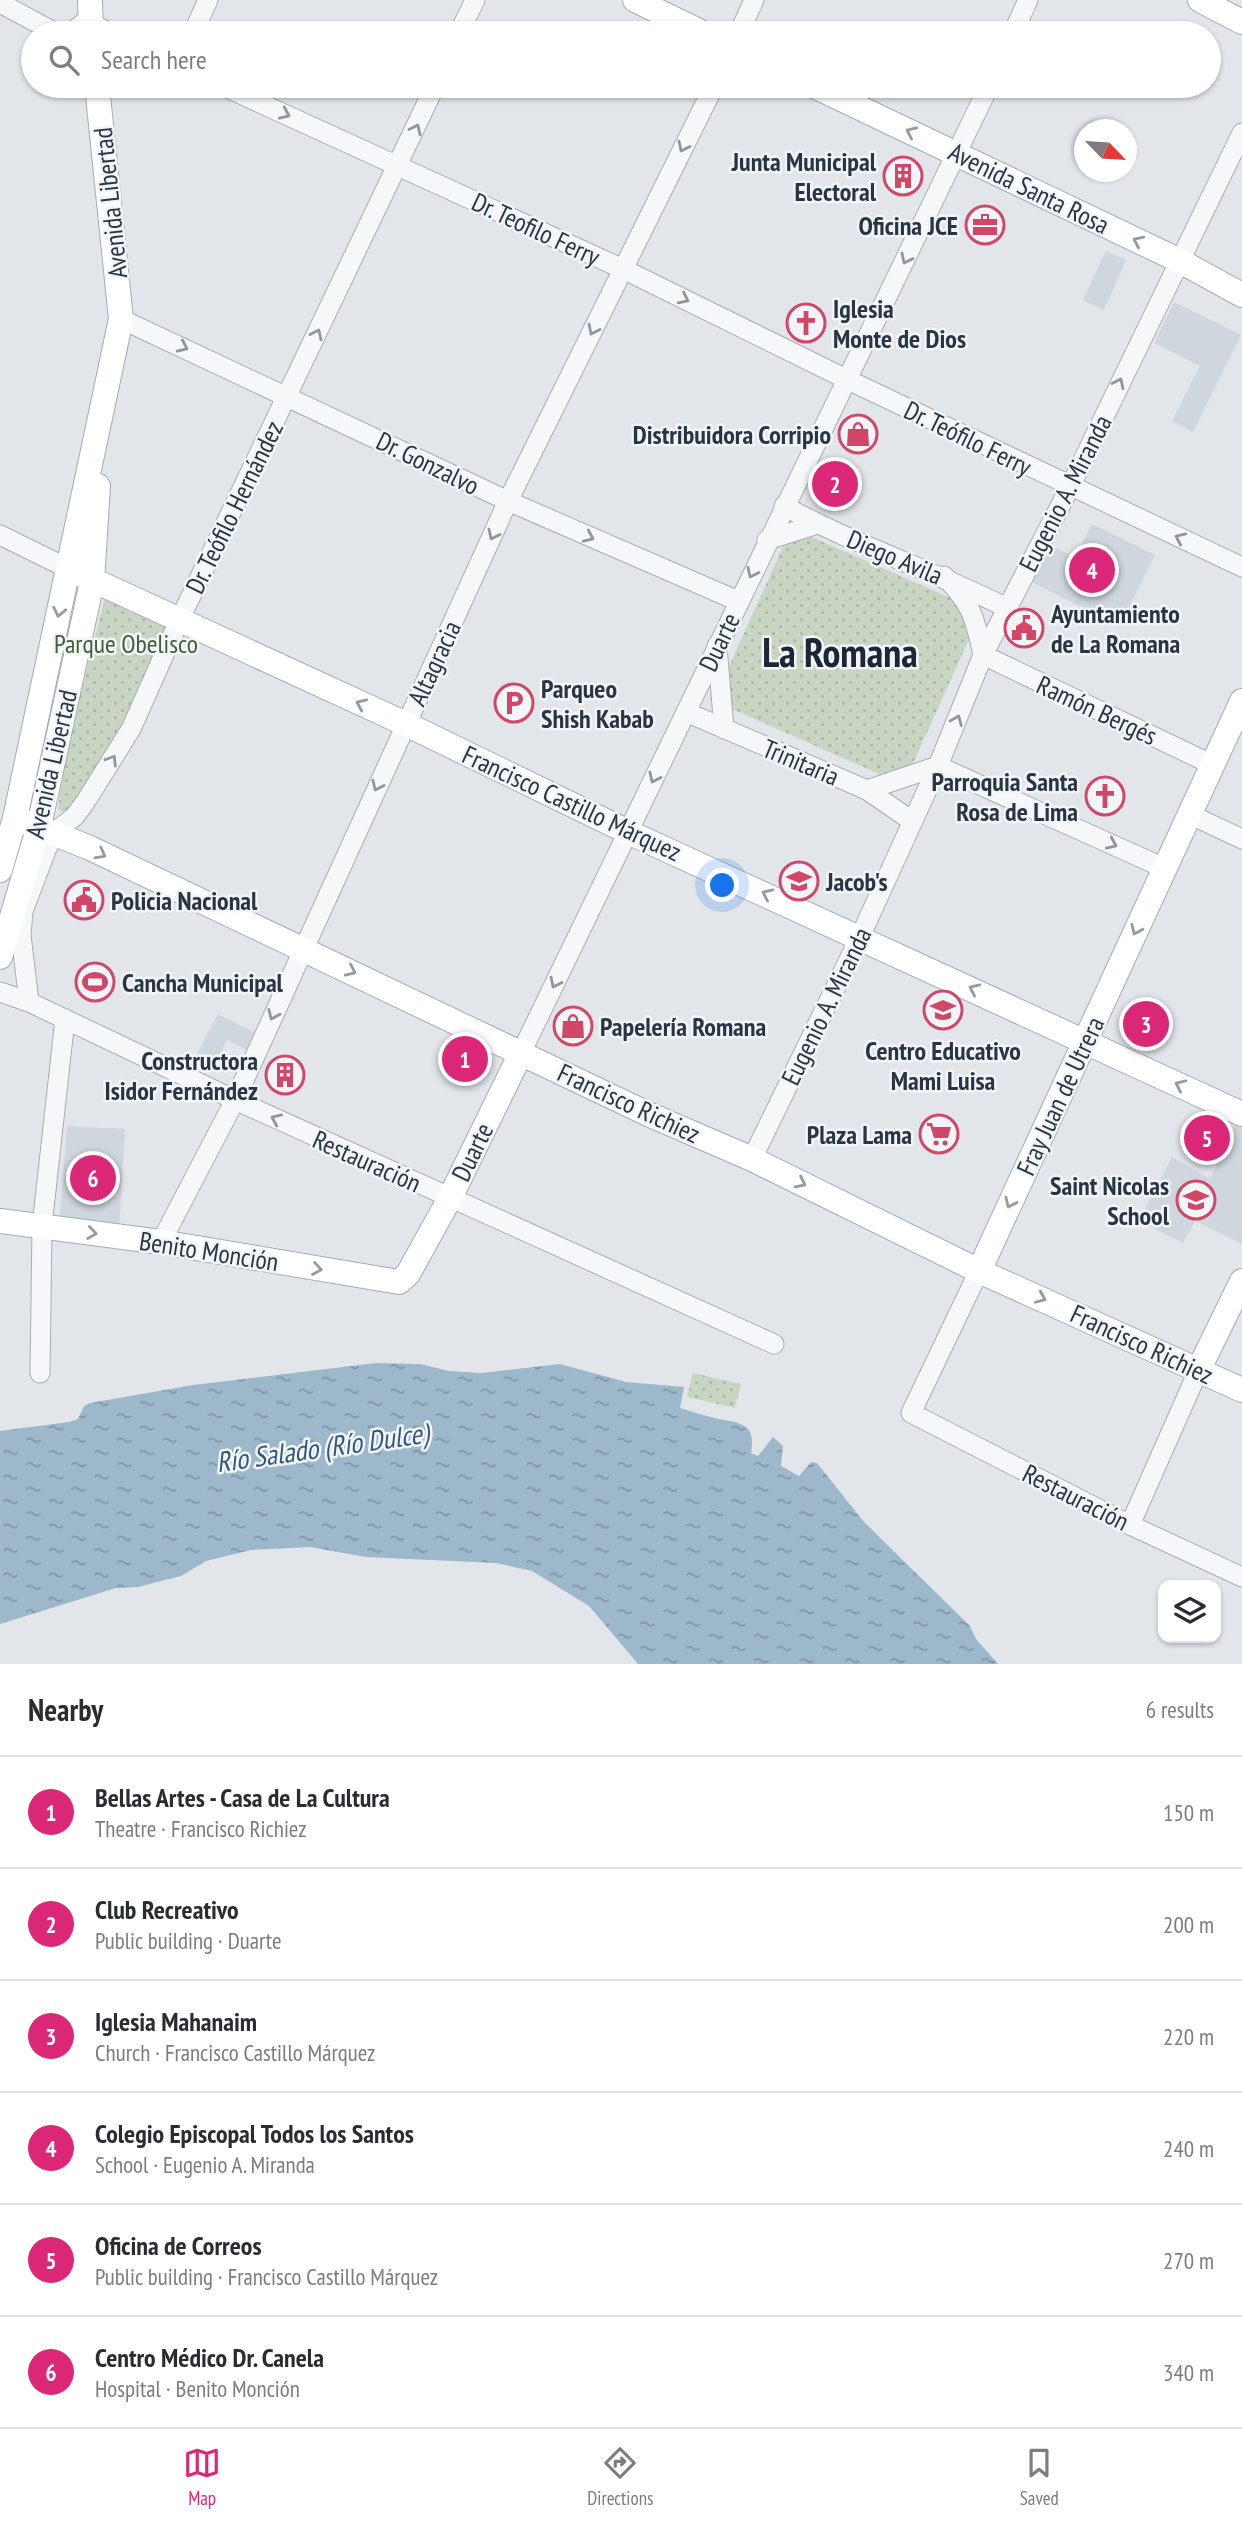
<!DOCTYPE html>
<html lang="en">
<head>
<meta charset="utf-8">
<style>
  :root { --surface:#fff; --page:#f7f7f7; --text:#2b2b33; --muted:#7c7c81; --line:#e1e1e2; --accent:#db2777 }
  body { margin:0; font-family:"PT Sans Narrow",sans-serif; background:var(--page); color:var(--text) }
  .controls { position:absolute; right:21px; bottom:21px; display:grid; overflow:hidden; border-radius:14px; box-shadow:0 2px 5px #0004 }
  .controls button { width:63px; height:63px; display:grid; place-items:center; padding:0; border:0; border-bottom:2px solid var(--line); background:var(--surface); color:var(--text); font:35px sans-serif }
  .compass { position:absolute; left:1074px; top:119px; width:63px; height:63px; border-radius:50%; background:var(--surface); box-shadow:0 2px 5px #0004; rotate:115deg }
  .you { position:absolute; left:723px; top:886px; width:24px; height:24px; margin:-18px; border:5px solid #fff; border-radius:50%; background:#1a73e8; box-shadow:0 0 0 10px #1a73e833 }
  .badge { display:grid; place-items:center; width:46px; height:46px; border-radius:50%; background:var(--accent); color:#fff; font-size:23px; font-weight:700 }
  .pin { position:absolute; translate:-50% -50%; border:4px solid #fff; box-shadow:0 2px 7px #0006 }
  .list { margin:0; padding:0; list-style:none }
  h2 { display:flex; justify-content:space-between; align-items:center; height:91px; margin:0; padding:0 28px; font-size:30px }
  h2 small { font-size:23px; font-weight:400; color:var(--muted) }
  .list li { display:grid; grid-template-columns:46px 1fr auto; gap:21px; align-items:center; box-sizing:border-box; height:112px; padding:0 28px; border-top:2px solid var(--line) }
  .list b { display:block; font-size:26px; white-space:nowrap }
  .list p { margin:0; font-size:23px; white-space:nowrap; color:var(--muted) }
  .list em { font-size:23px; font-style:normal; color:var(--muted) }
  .icon { flex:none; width:38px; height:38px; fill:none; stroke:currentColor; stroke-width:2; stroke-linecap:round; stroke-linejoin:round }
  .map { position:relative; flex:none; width:1242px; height:1664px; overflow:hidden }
  .search { position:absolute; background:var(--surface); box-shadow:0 2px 5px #0004; left:21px; right:21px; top:21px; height:77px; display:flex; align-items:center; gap:18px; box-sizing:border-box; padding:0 24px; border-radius:38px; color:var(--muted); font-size:26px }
  .sheet { height:763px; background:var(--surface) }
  nav { display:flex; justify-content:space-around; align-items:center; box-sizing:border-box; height:98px; border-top:2px solid var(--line); background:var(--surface); font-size:19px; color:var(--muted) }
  nav a { display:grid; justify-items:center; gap:4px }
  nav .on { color:var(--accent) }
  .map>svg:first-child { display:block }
  .built { fill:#d0d6dd }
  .green { fill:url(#green-dots) }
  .water { fill:url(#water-ripples) }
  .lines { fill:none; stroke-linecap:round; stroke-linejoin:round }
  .minor-casing { stroke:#a7adb5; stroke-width:21 }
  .major-casing { stroke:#a1acb6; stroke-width:26 }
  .minor { stroke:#f5f7f9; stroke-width:19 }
  .major { stroke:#fff; stroke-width:24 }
  .oneway { stroke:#90969e }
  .oneway2 { stroke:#949aa1 }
  .labels { text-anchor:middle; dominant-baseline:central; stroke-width:5; stroke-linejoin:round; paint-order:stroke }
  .poi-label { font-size:26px; font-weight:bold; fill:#2a3543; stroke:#f2f5f8; text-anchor:end }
  .street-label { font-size:26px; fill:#2a3543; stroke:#f2f5f8 }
  .park-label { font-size:26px; fill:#425f37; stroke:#f2f5f8 }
  .water-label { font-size:28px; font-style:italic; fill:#335877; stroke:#f2f5f8 }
  .town-label { font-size:40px; font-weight:bold; fill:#1c2634; stroke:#f2f5f8 }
</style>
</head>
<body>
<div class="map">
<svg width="1242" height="1664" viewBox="0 0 1242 1664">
  <defs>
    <pattern id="green-dots" width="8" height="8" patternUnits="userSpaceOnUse" patternTransform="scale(1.75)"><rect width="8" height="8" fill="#c9d5c3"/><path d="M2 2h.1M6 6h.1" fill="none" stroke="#adb7a9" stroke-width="1.8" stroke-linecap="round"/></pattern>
    <pattern id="water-ripples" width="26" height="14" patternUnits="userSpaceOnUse" patternTransform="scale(1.75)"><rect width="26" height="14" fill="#9db7cb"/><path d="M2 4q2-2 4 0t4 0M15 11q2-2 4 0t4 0" fill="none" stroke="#8096a6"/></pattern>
  </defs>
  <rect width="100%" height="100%" fill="#e2e6eb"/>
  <g class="built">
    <polygon points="1106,251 1126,260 1104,310 1083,300"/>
    <polygon points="1174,302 1241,335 1193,432 1172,421 1200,366 1154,343"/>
    <polygon points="1092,524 1155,555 1120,626 1031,582 1049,545 1075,557"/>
    <polygon points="797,863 814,871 802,898 785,891"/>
    <polygon points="218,1014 260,1035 251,1052 227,1040 211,1073 192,1064"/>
    <polygon points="1236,1124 1242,1126 1242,1244 1195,1221 1183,1243 1139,1221 1172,1157 1210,1179"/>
    <polygon points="67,1126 125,1129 119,1232 59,1227"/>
  </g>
  <g class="green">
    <polygon points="812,537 964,604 972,633 910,770 879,774 732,709 725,675 785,542"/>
    <polygon points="105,597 170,625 85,799 69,815 58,809 64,760"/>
    <polygon points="693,1373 741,1384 735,1408 687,1397"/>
  </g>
  <path class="water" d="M376,1363L420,1364L449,1371L481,1373L560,1364L626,1382L684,1387L680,1408C693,1412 706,1416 719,1419C743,1423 756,1425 751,1453L758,1456L773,1437L783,1446L781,1466L799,1476L811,1462L817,1463L864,1522L970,1626L976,1639L998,1664H638L589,1606L532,1571L496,1563L366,1557L310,1547L251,1550L206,1561L181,1576L138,1587L116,1588L0,1624V1431L69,1422L78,1419L84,1406L90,1403L193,1385Z"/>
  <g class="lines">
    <defs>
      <g id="minor">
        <polyline points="0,3 56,33"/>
        <polyline points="71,33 86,21 111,33"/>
        <polyline points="193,33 208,0"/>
        <polyline points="459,33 475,0"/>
        <polyline points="739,33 754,0"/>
        <polyline points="1013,33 1028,0"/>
        <polyline points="223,86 623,269 846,379 1242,567"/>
        <polyline points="121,319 508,501 738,601"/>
        <path d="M784,506C855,545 934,571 1007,608"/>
        <polyline points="0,535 69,569"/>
        <polyline points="767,540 818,524"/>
        <path d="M944,576C972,604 975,618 983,655L1211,764"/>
        <polyline points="717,646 724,729"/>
        <polyline points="686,712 867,790 912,821"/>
        <polyline points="867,790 938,766 1164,868"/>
        <polyline points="1189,814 1242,839"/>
        <polyline points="0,992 29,1002 235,1100 774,1344"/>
        <polyline points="29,1002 21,935 23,911 47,848 55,832 75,816 86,801 131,729 179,621 435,86"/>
        <polyline points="522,1051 989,86"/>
        <polyline points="752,1159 860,937 938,766 983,655 1070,487 1242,133"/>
        <polyline points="161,1242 235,1100 508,501 714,86"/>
        <polyline points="979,1271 911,1413 1130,1525 1242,1577"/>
        <polyline points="40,1373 42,1226 65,1019"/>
        <polyline points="1130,1525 1199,1369"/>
      </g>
      <g id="major">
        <polyline points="90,0 91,33"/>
        <polyline points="635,0 703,33"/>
        <polyline points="1200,0 1242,22"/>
        <polyline points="814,86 1178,260 1242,295"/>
        <polyline points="69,569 406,724 628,832 1242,1114"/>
        <polyline points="15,818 90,848 648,1114 752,1159 979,1271 1242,1390"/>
        <polyline points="0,870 15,818 121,319 97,86"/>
        <polyline points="0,957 39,826 92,582 98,486"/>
        <polyline points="0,1221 161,1242 399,1282 408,1274 450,1198 522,1051"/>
        <polyline points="979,1271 1242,701"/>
        <polyline points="1199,1369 1242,1281"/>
      </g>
    </defs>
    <use href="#minor" class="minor-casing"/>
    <use href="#major" class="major-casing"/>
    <use href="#minor" class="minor"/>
    <use href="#major" class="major"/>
  </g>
  <defs><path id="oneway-chevron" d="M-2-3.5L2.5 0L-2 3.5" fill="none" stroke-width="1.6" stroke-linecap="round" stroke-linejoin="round" transform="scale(1.75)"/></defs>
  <g class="oneway">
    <use href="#oneway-chevron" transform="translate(285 114) rotate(24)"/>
    <use href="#oneway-chevron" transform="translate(416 129) rotate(-65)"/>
    <use href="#oneway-chevron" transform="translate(683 147) rotate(116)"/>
    <use href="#oneway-chevron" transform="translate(906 259) rotate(116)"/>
    <use href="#oneway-chevron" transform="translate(684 299) rotate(26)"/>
    <use href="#oneway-chevron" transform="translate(593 330) rotate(116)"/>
    <use href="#oneway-chevron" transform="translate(317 334) rotate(-64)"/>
    <use href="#oneway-chevron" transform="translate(183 347) rotate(25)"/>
    <use href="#oneway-chevron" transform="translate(1119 383) rotate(-64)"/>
    <use href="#oneway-chevron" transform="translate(493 535) rotate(115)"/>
    <use href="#oneway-chevron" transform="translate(589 537) rotate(24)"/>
    <use href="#oneway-chevron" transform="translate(1180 538) rotate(-155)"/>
    <use href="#oneway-chevron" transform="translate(752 573) rotate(116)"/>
    <use href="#oneway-chevron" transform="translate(957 720) rotate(-68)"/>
    <use href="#oneway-chevron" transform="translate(112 760) rotate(-58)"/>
    <use href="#oneway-chevron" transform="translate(654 778) rotate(115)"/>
    <use href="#oneway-chevron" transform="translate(377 786) rotate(115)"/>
    <use href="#oneway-chevron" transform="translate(1112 844) rotate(24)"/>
    <use href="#oneway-chevron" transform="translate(555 983) rotate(116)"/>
    <use href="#oneway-chevron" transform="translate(273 1015) rotate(114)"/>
    <use href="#oneway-chevron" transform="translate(276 1119) rotate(-156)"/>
  </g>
  <g class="oneway2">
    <use href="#oneway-chevron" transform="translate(911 132) rotate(-155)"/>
    <use href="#oneway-chevron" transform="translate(1138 241) rotate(-154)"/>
    <use href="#oneway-chevron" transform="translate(59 612) rotate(102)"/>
    <use href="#oneway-chevron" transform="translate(361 704) rotate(-156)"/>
    <use href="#oneway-chevron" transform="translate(101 854) rotate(28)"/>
    <use href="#oneway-chevron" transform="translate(767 894) rotate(-155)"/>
    <use href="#oneway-chevron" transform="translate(1136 930) rotate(114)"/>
    <use href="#oneway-chevron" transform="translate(351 971) rotate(25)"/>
    <use href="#oneway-chevron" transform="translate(974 989) rotate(-155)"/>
    <use href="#oneway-chevron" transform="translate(1180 1085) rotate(-155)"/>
    <use href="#oneway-chevron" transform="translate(801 1183) rotate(26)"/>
    <use href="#oneway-chevron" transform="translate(1010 1203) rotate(115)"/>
    <use href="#oneway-chevron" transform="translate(92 1233) rotate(8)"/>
    <use href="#oneway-chevron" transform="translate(317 1269) rotate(10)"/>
    <use href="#oneway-chevron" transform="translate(1041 1298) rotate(23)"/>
  </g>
  <defs>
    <symbol id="building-ring" viewBox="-11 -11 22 22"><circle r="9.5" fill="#f2f5f8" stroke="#d04768" stroke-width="1.5"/><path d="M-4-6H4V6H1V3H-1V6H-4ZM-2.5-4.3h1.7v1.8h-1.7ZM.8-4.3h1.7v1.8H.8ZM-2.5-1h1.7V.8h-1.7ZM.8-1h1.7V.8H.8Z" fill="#d04768"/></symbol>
    <symbol id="office-ring" viewBox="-11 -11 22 22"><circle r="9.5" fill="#f2f5f8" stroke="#d04768" stroke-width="1.5"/><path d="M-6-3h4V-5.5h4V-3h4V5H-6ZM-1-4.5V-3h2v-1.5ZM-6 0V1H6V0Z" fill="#d04768"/></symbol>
    <symbol id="church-ring" viewBox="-11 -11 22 22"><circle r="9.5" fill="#f2f5f8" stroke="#d04768" stroke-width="1.5"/><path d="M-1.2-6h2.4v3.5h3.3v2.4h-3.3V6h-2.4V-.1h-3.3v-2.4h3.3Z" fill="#d04768"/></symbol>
    <symbol id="shop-ring" viewBox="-11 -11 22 22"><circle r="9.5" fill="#f2f5f8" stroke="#d04768" stroke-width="1.5"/><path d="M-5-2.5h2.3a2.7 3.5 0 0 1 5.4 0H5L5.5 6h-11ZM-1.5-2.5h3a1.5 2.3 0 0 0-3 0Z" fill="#d04768"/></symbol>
    <symbol id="civic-ring" viewBox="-11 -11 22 22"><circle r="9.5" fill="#f2f5f8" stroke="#d04768" stroke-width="1.5"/><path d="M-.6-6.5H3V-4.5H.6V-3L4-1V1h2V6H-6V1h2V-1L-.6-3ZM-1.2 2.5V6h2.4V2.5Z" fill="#d04768"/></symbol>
    <symbol id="parking-ring" viewBox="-11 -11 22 22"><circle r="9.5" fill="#f2f5f8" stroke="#d04768" stroke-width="1.5"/><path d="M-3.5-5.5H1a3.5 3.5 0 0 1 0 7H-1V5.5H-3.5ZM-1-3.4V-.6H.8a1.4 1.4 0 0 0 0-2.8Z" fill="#d04768"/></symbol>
    <symbol id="school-ring" viewBox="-11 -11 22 22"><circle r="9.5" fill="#f2f5f8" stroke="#d04768" stroke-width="1.5"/><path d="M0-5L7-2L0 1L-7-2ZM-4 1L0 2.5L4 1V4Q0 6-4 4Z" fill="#d04768"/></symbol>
    <symbol id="stadium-ring" viewBox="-11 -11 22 22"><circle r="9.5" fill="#f2f5f8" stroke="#d04768" stroke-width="1.5"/><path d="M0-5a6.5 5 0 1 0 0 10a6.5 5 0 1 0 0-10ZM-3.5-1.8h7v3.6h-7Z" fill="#d04768"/></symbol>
    <symbol id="supermarket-ring" viewBox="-11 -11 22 22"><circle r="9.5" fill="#f2f5f8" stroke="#d04768" stroke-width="1.5"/><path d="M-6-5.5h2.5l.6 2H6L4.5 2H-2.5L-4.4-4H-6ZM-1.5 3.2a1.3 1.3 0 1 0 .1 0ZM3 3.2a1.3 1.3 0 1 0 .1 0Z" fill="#d04768"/></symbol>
  </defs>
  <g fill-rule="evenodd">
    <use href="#building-ring" x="881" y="154" width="44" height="44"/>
    <use href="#office-ring" x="963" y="203" width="44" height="44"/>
    <use href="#church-ring" x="784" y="301" width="44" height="44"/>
    <use href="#shop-ring" x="836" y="412" width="44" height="44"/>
    <use href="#civic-ring" x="1002" y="606" width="44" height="44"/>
    <use href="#parking-ring" x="492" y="681" width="44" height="44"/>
    <use href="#church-ring" x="1083" y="774" width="44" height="44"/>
    <use href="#school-ring" x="777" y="859" width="44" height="44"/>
    <use href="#civic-ring" x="62" y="878" width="44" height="44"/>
    <use href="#stadium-ring" x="73" y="960" width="44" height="44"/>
    <use href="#school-ring" x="921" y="988" width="44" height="44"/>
    <use href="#shop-ring" x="551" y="1004" width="44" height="44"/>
    <use href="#building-ring" x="263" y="1053" width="44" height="44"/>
    <use href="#supermarket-ring" x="917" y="1112" width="44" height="44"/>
    <use href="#school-ring" x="1174" y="1178" width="44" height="44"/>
  </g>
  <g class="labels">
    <g class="poi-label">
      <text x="876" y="161">Junta Municipal<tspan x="876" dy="30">Electoral</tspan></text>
      <text x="958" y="225">Oficina JCE</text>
      <text x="833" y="308" text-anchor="start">Iglesia<tspan x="833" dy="30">Monte de Dios</tspan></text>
      <text x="831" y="434">Distribuidora Corripio</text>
      <text x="1051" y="613" text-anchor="start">Ayuntamiento<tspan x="1051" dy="30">de La Romana</tspan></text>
      <text x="541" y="688" text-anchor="start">Parqueo<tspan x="541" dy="30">Shish Kabab</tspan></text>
      <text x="1078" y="781">Parroquia Santa<tspan x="1078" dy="30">Rosa de Lima</tspan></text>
      <text x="826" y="881" text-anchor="start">Jacob's</text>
      <text x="111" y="900" text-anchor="start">Policia Nacional</text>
      <text x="122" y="982" text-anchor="start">Cancha Municipal</text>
      <text x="600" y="1026" text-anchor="start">Papelería Romana</text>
      <text x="943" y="1050" text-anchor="middle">Centro Educativo<tspan x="943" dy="30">Mami Luisa</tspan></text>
      <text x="258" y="1060">Constructora<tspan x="258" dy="30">Isidor Fernández</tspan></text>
      <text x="912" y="1134">Plaza Lama</text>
      <text x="1169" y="1185">Saint Nicolas<tspan x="1169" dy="30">School</tspan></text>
    </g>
    <g class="street-label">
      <text transform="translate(1029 188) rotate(26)">Avenida Santa Rosa</text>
      <text transform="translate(110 203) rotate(-96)">Avenida Libertad</text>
      <text transform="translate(536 229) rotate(25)">Dr. Teofilo Ferry</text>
      <text transform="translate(968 438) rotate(26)">Dr. Teófilo Ferry</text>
      <text transform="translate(428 463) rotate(26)">Dr. Gonzalvo</text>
      <text transform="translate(1065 493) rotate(-63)">Eugenio A. Miranda</text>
      <text transform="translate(234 507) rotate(-64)">Dr. Teófilo Hernández</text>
      <text transform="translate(895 557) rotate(23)">Diego Avila</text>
      <text transform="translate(719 642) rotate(-65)">Duarte</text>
      <text transform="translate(434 663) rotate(-65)">Altagracia</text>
      <text transform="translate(1097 710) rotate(25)">Ramón Bergés</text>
      <text transform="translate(801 762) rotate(23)">Trinitaria</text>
      <text transform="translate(51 764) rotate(-77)">Avenida Libertad</text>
      <text transform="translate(572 803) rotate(25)">Francisco Castillo Márquez</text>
      <text transform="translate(826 1006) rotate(-64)">Eugenio A. Miranda</text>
      <text transform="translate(1060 1096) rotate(-65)">Fray Juan de Utrera</text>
      <text transform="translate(629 1103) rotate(25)">Francisco Richiez</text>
      <text transform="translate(472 1152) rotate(-64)">Duarte</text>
      <text transform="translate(367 1161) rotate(24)">Restauración</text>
      <text transform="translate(209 1251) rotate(9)">Benito Monción</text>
      <text transform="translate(1142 1344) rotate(25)">Francisco Richiez</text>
      <text transform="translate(1076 1497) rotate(27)">Restauración</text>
    </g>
    <g class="park-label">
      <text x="126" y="643">Parque Obelisco</text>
    </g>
    <g class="water-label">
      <text transform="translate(322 1447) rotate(-8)">Río Salado (Río Dulce)</text>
    </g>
    <g class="town-label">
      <text x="840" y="652">La Romana</text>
    </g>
  </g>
</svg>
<div class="controls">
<button><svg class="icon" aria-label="layers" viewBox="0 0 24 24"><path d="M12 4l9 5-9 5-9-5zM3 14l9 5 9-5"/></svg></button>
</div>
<svg class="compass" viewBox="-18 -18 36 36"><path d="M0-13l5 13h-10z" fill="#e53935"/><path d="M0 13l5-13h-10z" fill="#7c7c81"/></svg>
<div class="you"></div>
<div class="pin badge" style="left:465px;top:1059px">1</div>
<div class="pin badge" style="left:835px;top:484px">2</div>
<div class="pin badge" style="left:1146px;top:1024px">3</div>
<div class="pin badge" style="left:1092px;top:570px">4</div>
<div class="pin badge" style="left:1207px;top:1138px">5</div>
<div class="pin badge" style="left:93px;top:1178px">6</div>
<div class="search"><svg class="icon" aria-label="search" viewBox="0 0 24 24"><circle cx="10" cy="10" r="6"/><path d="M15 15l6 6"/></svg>Search here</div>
</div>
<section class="sheet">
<h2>Nearby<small>6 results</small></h2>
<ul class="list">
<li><span class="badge">1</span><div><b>Bellas Artes - Casa de La Cultura</b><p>Theatre · Francisco Richiez</p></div><em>150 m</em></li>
<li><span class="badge">2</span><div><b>Club Recreativo</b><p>Public building · Duarte</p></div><em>200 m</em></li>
<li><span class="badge">3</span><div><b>Iglesia Mahanaim</b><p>Church · Francisco Castillo Márquez</p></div><em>220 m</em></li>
<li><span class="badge">4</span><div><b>Colegio Episcopal Todos los Santos</b><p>School · Eugenio A. Miranda</p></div><em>240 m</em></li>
<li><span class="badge">5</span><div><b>Oficina de Correos</b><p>Public building · Francisco Castillo Márquez</p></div><em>270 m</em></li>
<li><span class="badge">6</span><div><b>Centro Médico Dr. Canela</b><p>Hospital · Benito Monción</p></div><em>340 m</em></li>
</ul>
</section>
<nav>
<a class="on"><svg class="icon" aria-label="map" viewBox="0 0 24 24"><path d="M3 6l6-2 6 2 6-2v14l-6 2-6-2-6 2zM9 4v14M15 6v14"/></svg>Map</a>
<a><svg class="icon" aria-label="directions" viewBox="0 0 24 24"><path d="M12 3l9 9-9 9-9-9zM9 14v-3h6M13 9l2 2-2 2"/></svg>Directions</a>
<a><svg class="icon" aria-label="saved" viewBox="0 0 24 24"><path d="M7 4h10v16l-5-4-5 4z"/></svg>Saved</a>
</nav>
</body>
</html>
